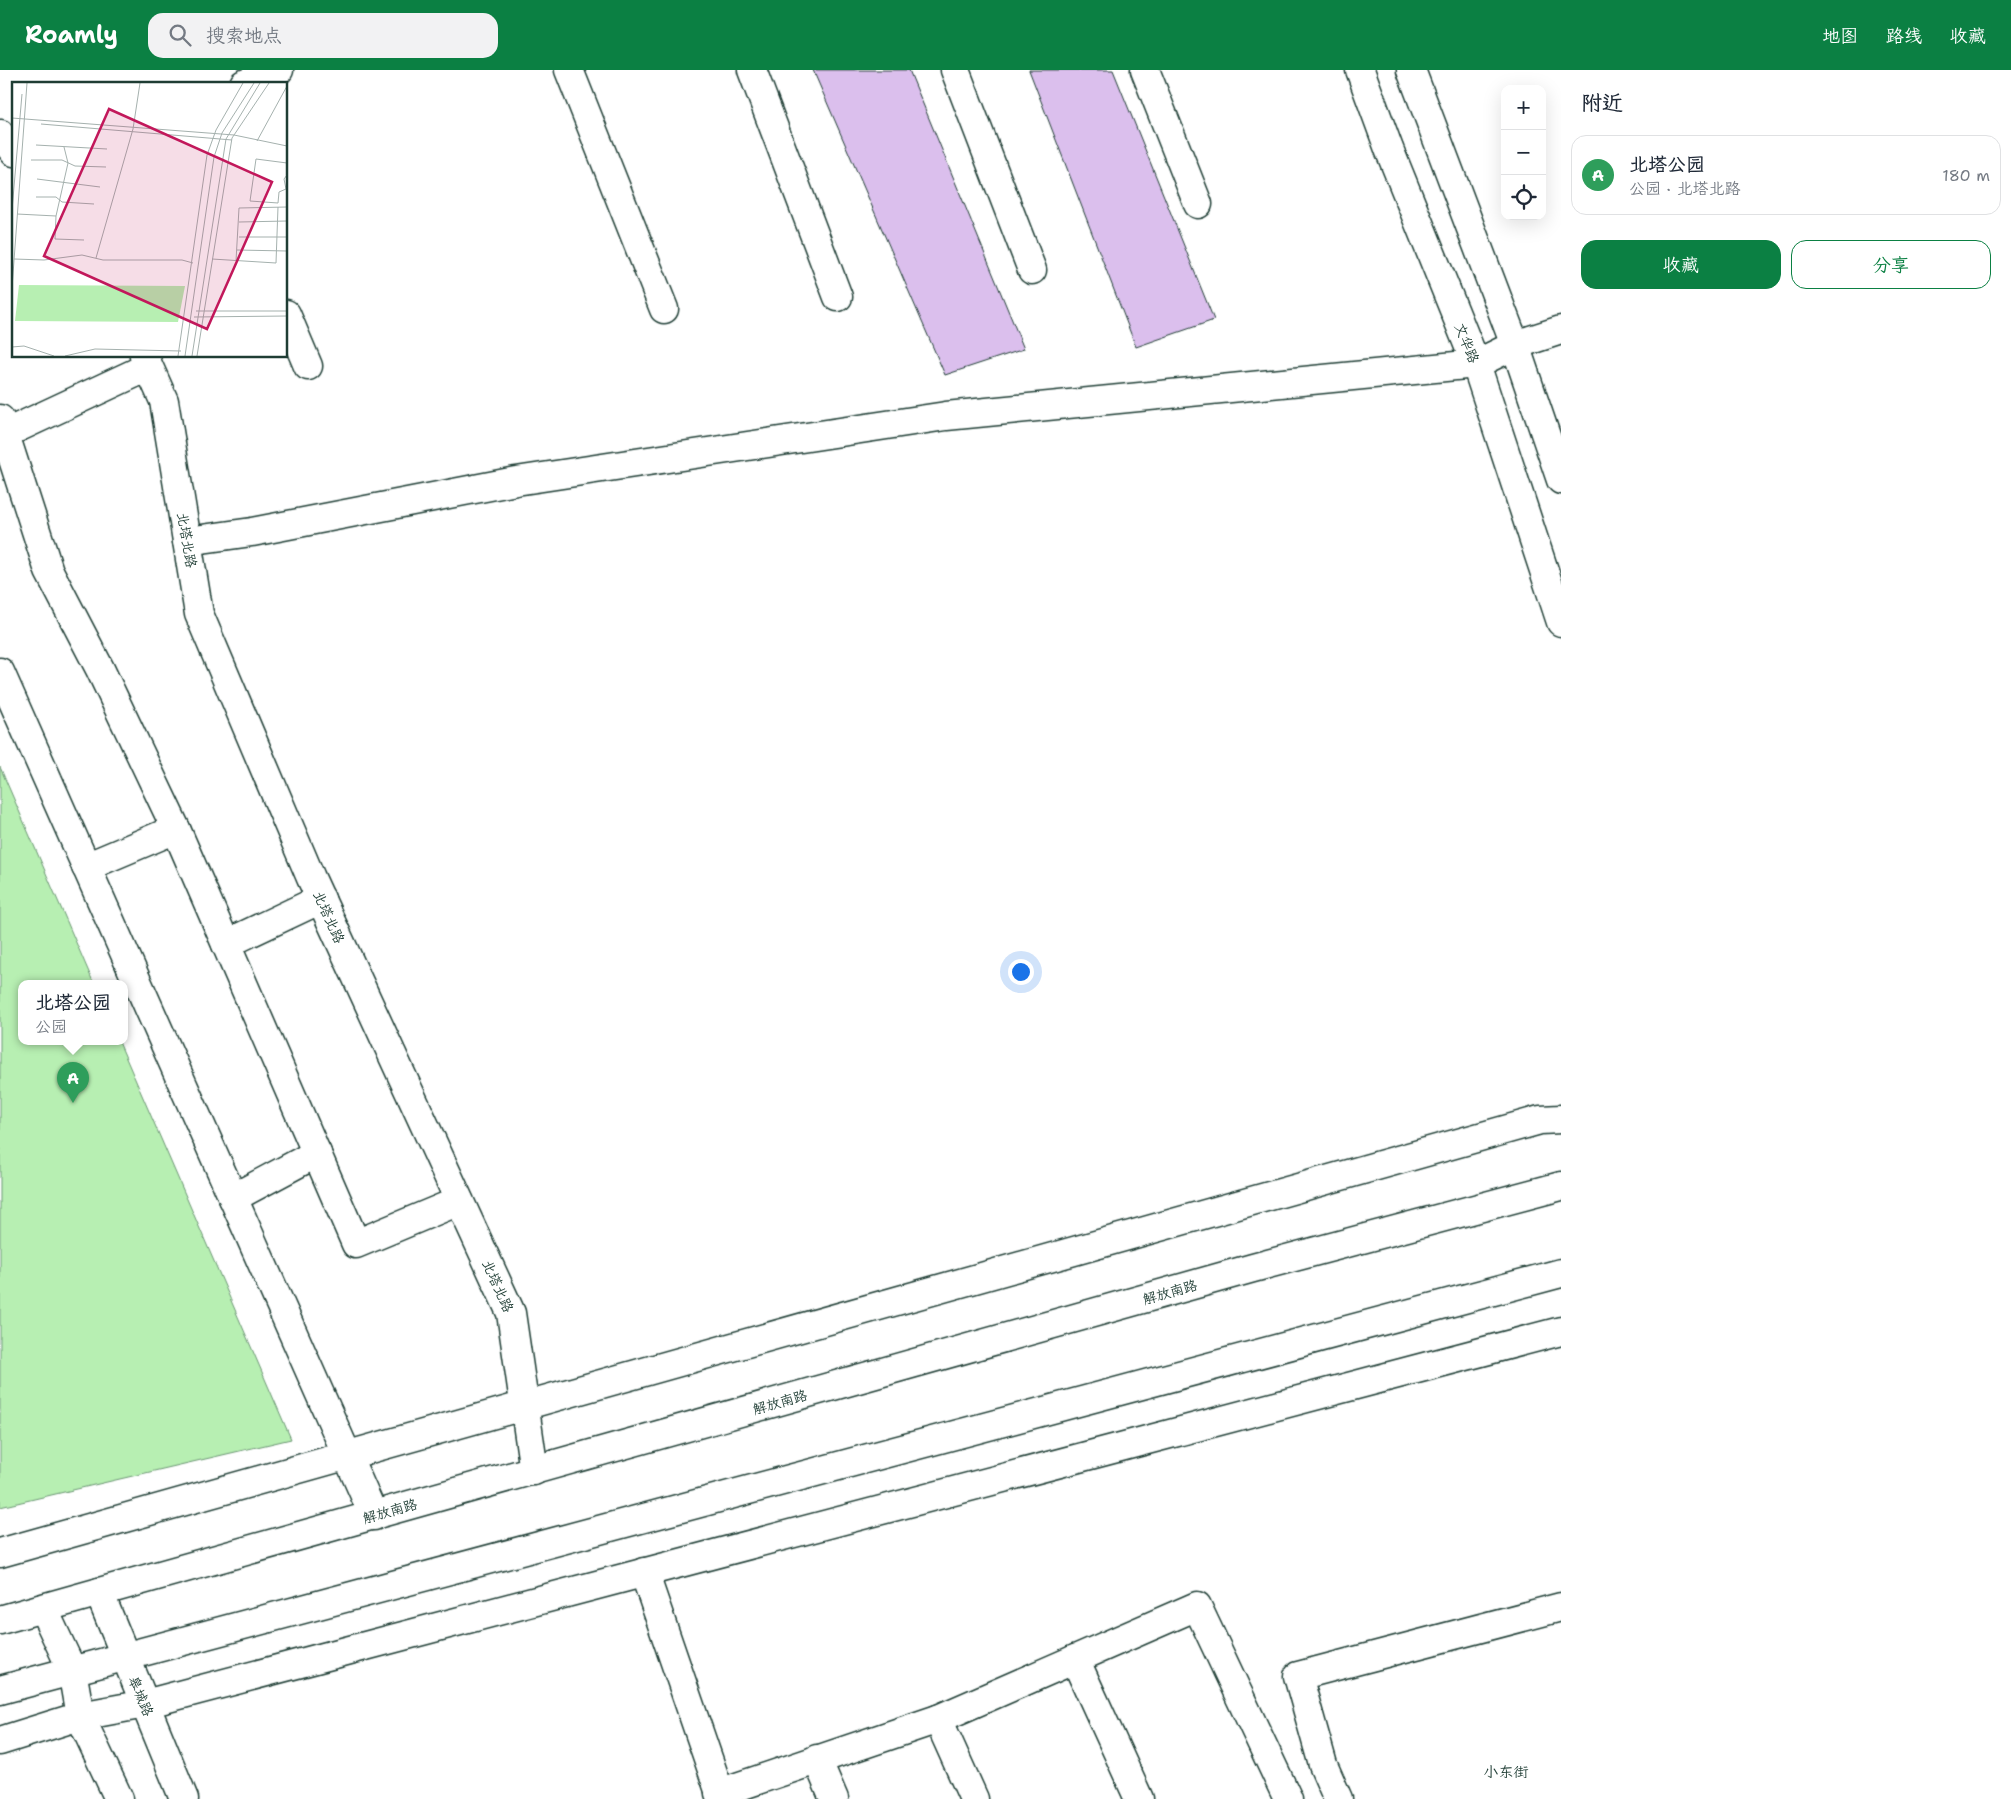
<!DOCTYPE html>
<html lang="zh">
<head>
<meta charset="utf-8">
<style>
  :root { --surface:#fff; --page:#f2f2f3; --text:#1f2937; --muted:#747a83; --line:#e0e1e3; --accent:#0b8043 }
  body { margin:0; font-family:"Shantell Sans","LXGW WenKai TC",sans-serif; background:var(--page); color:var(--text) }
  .controls { position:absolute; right:15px; top:15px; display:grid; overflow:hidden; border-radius:10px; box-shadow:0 5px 20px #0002 }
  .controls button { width:45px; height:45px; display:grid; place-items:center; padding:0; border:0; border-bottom:1px solid var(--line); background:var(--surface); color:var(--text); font:25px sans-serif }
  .you { position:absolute; left:1020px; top:901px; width:18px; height:18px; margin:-12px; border:4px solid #fff; border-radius:50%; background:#1a73e8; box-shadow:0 0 0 8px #1a73e833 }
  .badge { display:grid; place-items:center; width:32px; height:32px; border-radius:50%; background:var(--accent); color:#fff; font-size:16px; font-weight:700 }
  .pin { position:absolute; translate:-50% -41px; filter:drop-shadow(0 1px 2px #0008) }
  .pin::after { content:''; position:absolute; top:26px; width:18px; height:15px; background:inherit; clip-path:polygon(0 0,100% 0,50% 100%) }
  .popup { position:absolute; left:18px; top:910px; width:110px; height:65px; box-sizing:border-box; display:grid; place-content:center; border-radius:10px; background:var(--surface); filter:drop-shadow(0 1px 4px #0005); font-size:16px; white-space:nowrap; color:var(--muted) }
  .popup b { font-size:19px; color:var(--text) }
  .popup::after { content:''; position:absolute; left:50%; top:100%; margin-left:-10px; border:10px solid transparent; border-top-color:var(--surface) }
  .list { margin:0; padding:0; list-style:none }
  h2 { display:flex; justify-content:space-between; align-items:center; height:65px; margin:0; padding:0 20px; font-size:21px }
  h2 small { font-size:16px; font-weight:400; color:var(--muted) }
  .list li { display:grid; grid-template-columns:32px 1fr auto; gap:15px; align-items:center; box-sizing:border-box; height:80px; margin:0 10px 10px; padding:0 10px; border:1px solid var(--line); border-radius:15px }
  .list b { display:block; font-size:19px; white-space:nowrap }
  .list p { margin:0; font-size:16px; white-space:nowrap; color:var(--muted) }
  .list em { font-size:16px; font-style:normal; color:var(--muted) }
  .actions { display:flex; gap:10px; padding:15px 20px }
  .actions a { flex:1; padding:11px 0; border:1px solid var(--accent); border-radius:15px; text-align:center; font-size:18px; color:var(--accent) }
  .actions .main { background:var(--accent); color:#fff }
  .icon { flex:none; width:28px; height:28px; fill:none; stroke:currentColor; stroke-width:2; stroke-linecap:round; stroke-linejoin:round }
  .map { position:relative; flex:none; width:1561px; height:1729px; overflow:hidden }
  header { display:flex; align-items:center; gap:30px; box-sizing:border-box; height:70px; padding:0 25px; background:var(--accent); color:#fff }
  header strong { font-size:24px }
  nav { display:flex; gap:28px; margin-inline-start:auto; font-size:18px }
  .search { width:350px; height:45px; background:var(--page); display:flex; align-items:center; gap:12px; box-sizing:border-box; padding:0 18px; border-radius:15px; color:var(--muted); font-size:19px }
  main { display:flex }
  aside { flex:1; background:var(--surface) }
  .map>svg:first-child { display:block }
  .green { fill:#b7efb2; stroke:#6b9673 }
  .building { fill:#dbbfed; stroke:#1f3d34 }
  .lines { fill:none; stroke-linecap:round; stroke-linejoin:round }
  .minor-casing { stroke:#1f3d34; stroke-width:31 }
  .major-casing { stroke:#1f3d34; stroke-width:31 }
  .minor { stroke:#fff; stroke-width:28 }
  .major { stroke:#fff; stroke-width:28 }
  .labels { text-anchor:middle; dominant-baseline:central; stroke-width:4; stroke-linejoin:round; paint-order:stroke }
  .street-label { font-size:14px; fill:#1f3d34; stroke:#fff }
  .neighbourhood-label { font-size:15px; fill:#1f3d34; stroke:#fff }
  .inset-road { fill:none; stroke:#a5b1ae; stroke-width:1 }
  .view { fill:#c2185b; fill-opacity:0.15; stroke:#c2185b; stroke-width:2.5 }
  .inset-edge { fill:none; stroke:#1f3d34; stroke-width:2.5 }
</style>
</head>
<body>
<header>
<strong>Roamly</strong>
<div class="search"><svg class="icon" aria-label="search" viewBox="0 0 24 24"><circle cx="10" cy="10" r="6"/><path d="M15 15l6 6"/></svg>搜索地点</div>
<nav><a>地图</a><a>路线</a><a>收藏</a></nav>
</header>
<main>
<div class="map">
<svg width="1561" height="1729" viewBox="0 0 1561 1729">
  <rect width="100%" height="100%" fill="#fff"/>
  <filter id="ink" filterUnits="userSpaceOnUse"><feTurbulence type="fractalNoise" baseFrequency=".02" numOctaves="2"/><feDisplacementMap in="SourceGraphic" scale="10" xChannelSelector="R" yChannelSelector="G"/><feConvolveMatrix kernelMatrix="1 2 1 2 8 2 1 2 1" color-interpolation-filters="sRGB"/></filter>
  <g filter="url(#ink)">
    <polygon class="green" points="0,697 94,914 22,914 22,972 119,972 291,1369 0,1437"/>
    <g class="building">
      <polygon points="813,0 909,0 1024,279 945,305"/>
      <polygon points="1029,0 1113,0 1214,250 1136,277"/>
    </g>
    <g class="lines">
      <defs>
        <g id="minor">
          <polyline points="569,0 664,239"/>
          <polyline points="752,0 838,227"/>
          <polyline points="955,0 1032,200"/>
          <polyline points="1145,0 1198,134"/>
          <polyline points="244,14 279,0"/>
          <polyline points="0,64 14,82"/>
          <polyline points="286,244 308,296"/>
          <polyline points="144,286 164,331 199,544 311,808 511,1243 534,1401"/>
          <polyline points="0,349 49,501 100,599 176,759 356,1174 459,1131"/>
          <polyline points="0,366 148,297"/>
          <polyline points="187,471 252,462 516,411 946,346 1476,294 1515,275 1561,260"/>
          <polyline points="0,602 374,1446"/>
          <polyline points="86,797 176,759"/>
          <polyline points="226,874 321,829"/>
          <polyline points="233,1128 317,1083"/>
          <polyline points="0,1483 1540,1050 1561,1049"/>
          <polyline points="644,1502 722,1729"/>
          <polyline points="1075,1589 1139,1729"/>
          <polyline points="938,1649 974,1729"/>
          <polyline points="0,1671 80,1646 145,1634 1561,1261"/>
          <polyline points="817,1689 834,1729"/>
          <polyline points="719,1723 938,1649 1197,1536 1288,1729"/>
          <polyline points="1338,1729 1323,1695 1298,1606 1561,1537"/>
        </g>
        <g id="major">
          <polyline points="1360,0 1389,79 1476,294 1561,552"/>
          <polyline points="1411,0 1515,275 1561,410"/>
          <polyline points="99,1522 184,1729"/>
          <polyline points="43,1538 72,1600 80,1646 119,1729"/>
          <polyline points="0,1550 1253,1198 1561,1116"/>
          <polyline points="0,1620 1561,1203"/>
        </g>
      </defs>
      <use href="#minor" class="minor-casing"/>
      <use href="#major" class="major-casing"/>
      <use href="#minor" class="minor"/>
      <use href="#major" class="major"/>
    </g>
  </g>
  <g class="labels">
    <g class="street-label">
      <text transform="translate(1467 273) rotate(68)">文华路</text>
      <text transform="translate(187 470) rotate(80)">北塔北路</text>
      <text transform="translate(329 847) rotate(66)">北塔北路</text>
      <text transform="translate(498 1216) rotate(66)">北塔北路</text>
      <text transform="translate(1170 1222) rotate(-16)">解放南路</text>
      <text transform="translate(780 1332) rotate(-16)">解放南路</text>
      <text transform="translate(390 1441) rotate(-16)">解放南路</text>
      <text transform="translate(141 1626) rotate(67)">皋城路</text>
    </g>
    <g class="neighbourhood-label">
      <text x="1506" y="1702">小东街</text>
    </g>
  </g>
  <g transform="translate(12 12)">
    <rect width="275" height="275" fill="#fff"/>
    <path d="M7,203L173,204L166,240L3,239Z" fill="#b7efb2"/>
    <path class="inset-road" d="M0,36L222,53M29,42L220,58M222,53L275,64M245,59L275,4M24,63L95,67M52,65L56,81L44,134L43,157L72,158M19,78H50L63,84L94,85M275,81L244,77L238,119L266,121L267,110L274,107L272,97L275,93M25,97L88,105M24,115H44L50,120L82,122M0,128L10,12M5,132L44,134M227,140L275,139M227,155H275M225,168L275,169M84,176L121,47L128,1M2,177L32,178L70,173L91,178H170L181,181M200,177L264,181L266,125M224,179L227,126L275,125M0,206L15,1M184,229H275M182,235L275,234M0,265L12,264L42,274M53,274L83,267L169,269M166,274L195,73L204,48L231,1M173,274L202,75L210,51L242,1M180,274L214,57L248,1M185,274L220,56L257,1"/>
    <path class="view" d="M97,27L260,100L195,247L32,174Z"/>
    <rect width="275" height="275" class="inset-edge"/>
  </g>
</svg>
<div class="controls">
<button>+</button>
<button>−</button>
<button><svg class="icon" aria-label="locate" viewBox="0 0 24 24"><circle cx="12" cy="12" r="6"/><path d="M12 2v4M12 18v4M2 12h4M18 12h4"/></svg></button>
</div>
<div class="you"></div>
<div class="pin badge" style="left:73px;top:1033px;background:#2e9e5b">A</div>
<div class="popup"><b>北塔公园</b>公园</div>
</div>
<aside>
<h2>附近<small></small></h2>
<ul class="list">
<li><span class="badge" style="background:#2e9e5b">A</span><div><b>北塔公园</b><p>公园 · 北塔北路</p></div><em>180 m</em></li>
</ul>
<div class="actions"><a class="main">收藏</a><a>分享</a></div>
</aside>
</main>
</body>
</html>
